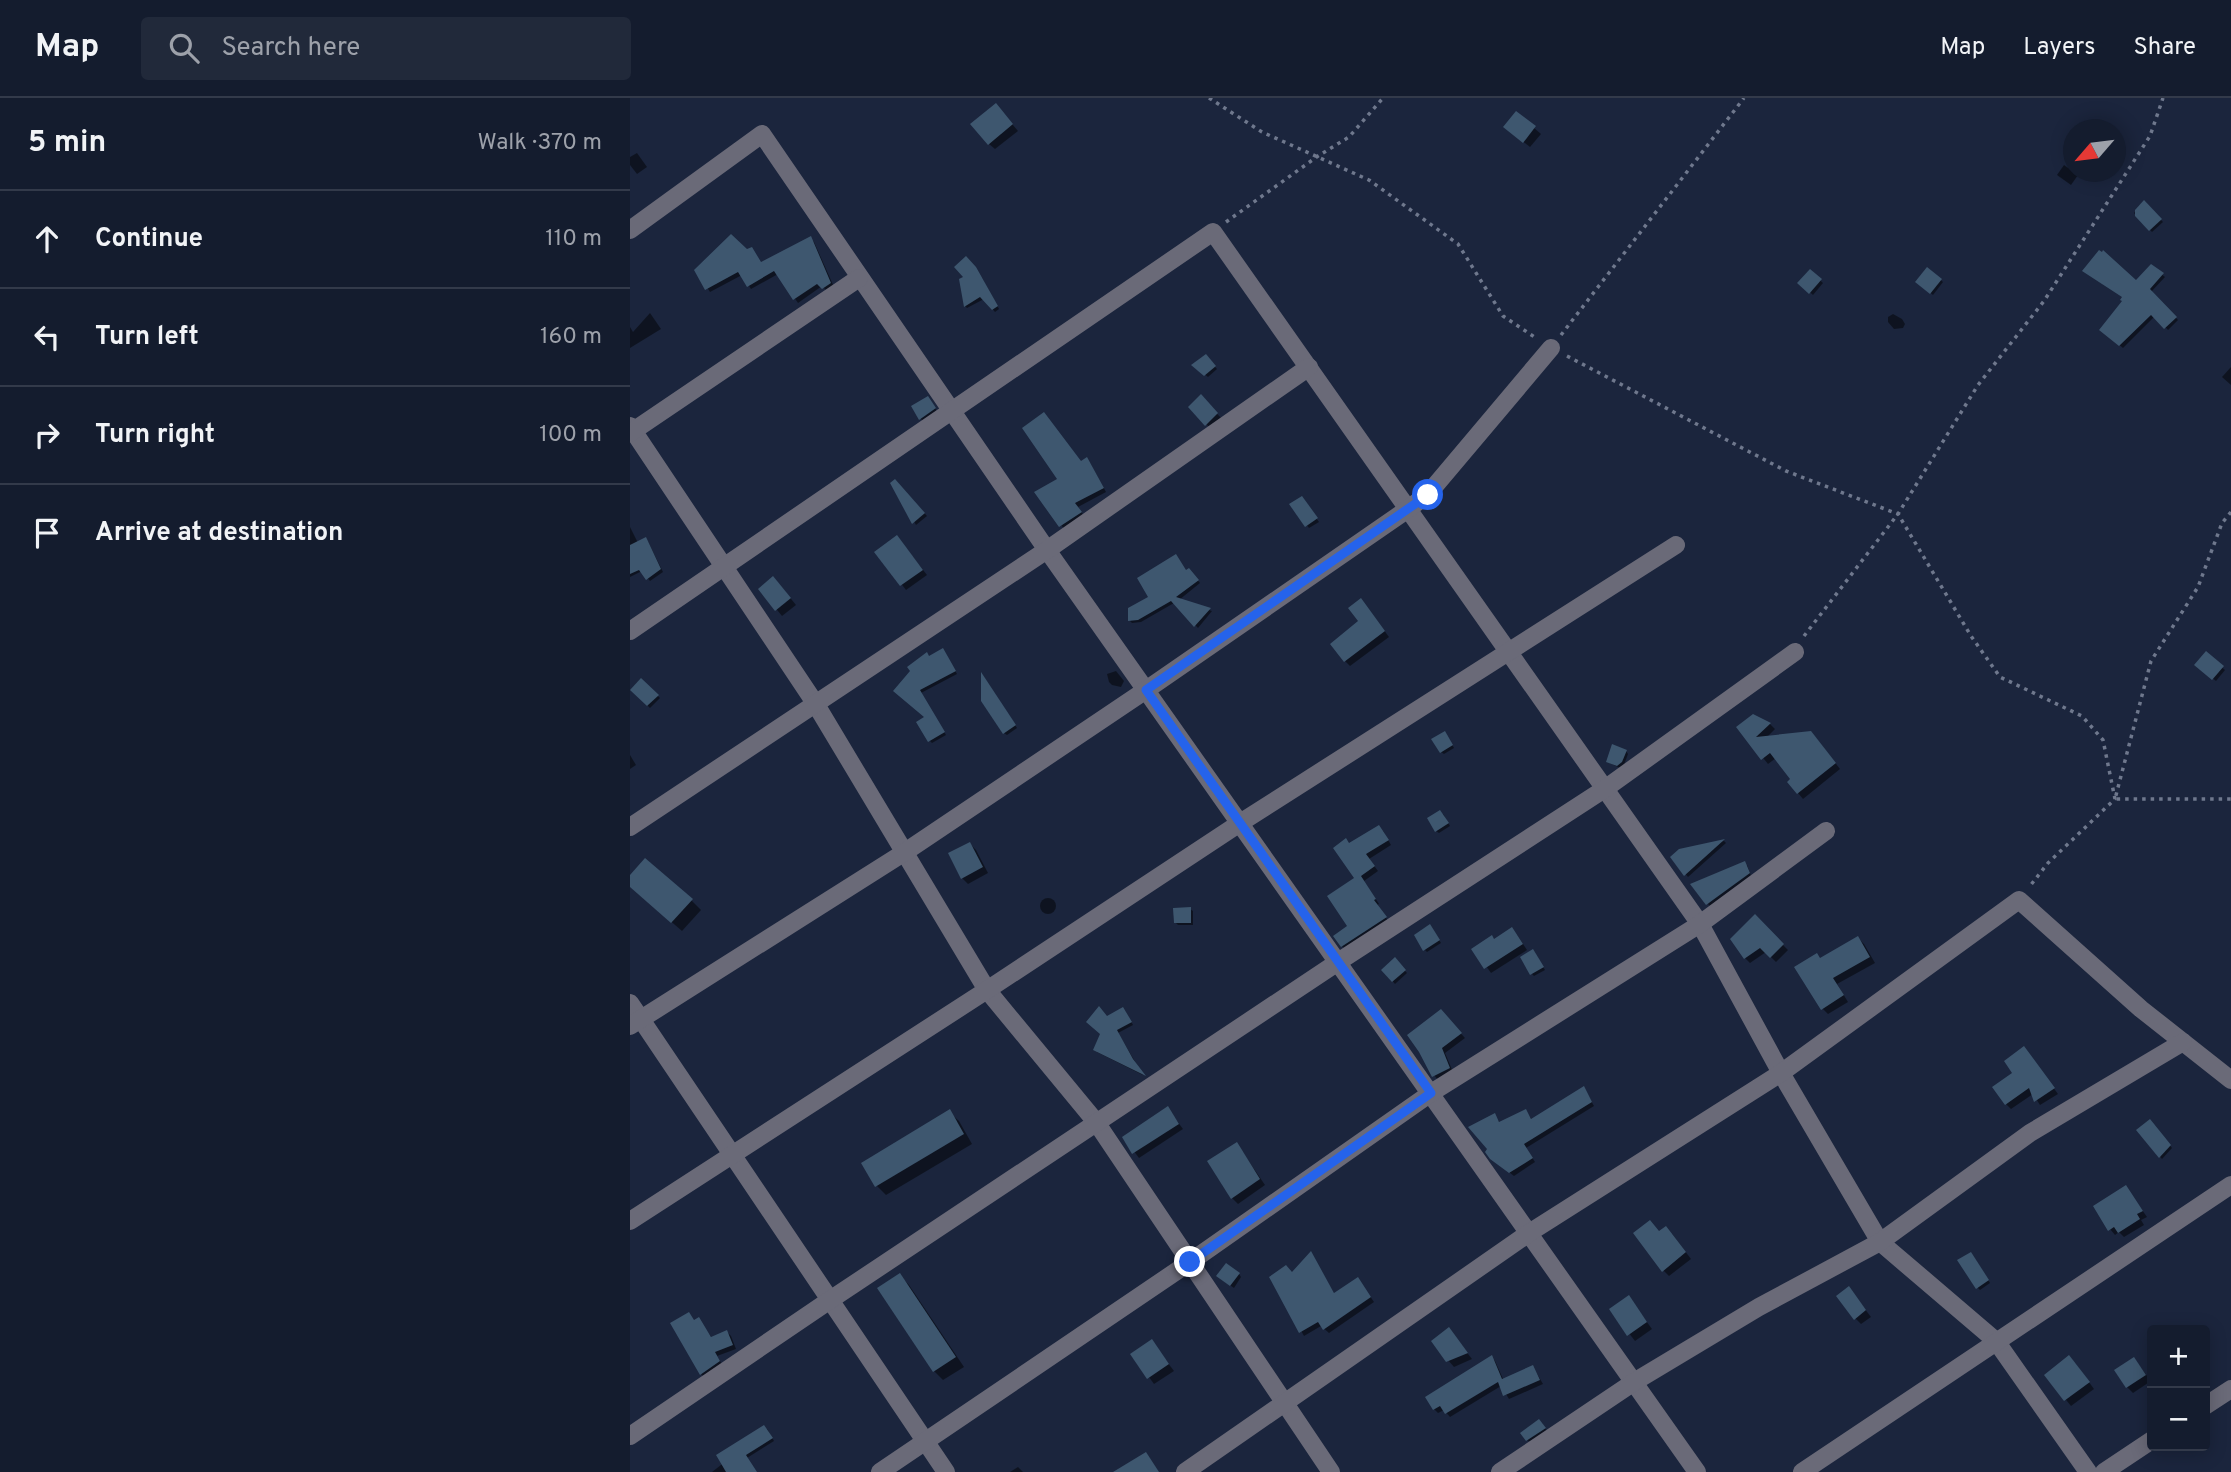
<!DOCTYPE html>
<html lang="en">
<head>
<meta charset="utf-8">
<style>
  :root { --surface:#141c2e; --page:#21293a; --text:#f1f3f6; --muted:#9da1aa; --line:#333a4a }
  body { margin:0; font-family:Overpass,sans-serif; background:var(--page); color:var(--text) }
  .controls { position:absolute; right:21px; bottom:21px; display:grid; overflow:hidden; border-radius:7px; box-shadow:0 4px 18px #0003 }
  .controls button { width:63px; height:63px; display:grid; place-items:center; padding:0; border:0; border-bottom:2px solid var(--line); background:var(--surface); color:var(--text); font:35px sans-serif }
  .compass { position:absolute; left:1433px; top:21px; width:63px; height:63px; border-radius:50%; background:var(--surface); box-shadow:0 4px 18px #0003; rotate:242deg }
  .stop { position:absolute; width:21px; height:21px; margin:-16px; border:5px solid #2563eb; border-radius:50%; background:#fff }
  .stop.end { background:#2563eb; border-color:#fff; box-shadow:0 2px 7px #0008 }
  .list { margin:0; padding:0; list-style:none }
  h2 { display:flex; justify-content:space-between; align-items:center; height:91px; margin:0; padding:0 28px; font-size:30px }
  h2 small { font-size:23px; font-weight:400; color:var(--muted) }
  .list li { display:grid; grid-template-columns:46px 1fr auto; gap:21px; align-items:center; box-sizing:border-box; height:98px; padding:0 28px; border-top:2px solid var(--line) }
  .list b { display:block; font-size:26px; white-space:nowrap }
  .list em { font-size:23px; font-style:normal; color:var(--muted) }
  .icon { flex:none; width:38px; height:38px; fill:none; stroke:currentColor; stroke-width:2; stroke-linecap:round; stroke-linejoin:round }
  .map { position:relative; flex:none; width:1601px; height:1374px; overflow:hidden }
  header { display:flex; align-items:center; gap:42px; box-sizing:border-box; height:98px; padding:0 35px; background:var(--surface); border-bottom:2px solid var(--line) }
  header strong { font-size:33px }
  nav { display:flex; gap:38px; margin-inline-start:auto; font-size:24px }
  .search { width:490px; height:63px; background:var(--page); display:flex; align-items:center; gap:18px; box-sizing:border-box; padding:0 24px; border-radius:7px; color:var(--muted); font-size:26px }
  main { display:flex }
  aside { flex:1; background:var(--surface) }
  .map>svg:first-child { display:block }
  .shadow { fill:#0007 }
  .building { fill:#3e576f }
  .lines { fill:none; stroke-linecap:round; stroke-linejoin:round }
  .path { stroke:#6f788d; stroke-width:3.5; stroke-dasharray:3.5 5; stroke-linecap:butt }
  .minor { stroke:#6a6a78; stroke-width:18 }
  .route { stroke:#2563eb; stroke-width:9 }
</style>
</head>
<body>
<header>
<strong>Map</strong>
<div class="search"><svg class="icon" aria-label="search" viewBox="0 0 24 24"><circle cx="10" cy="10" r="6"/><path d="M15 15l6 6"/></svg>Search here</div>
<nav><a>Map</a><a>Layers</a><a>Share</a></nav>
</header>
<main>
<aside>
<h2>5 min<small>Walk · 370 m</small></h2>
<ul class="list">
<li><svg class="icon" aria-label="ahead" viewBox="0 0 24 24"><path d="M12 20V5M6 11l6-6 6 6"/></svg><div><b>Continue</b></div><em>110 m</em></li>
<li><svg class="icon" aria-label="left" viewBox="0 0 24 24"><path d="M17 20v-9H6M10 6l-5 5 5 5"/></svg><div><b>Turn left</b></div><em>160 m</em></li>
<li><svg class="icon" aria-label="right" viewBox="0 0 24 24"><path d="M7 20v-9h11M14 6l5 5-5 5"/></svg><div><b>Turn right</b></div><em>100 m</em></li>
<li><svg class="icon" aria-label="arrive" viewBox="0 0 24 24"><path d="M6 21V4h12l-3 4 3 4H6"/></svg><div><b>Arrive at destination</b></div></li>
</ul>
</aside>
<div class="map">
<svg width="1601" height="1374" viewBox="0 0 1601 1374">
  <rect width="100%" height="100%" fill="#1b253d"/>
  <g class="shadow">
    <polygon points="371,13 388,33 365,51 359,46"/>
    <polygon points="887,15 911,36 900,49 882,35"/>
    <polygon points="7,55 17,69 7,76 0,67 0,59"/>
    <polygon points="1434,67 1448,77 1441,87 1427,77"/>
    <polygon points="1514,105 1533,124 1522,134 1504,115"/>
    <polygon points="181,141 184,144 204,189 197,193 192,188 168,205 148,176 121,191 112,177 80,194 67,173 131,165"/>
    <polygon points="1521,168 1535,179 1521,194 1548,222 1538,232 1525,218 1493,250 1472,232"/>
    <polygon points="1298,171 1313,184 1303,197 1287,184"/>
    <polygon points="1180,173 1193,185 1183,197 1170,185"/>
    <polygon points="352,180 369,211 365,214 354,201 337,210 335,208"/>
    <polygon points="20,215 31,231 0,250 0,229 3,234"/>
    <polygon points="1263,216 1272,221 1275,226 1273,230 1264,231 1258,224 1258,219"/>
    <polygon points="575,258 587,271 578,279 564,267"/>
    <polygon points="1601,269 1601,287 1592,279"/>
    <polygon points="571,299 593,322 582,332 560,309"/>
    <polygon points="300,303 307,313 293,323 290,320"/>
    <polygon points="451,365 460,365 476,394 448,409 454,418 435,432 406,394 429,381"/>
    <polygon points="265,383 297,418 286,427 262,385"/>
    <polygon points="674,402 689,424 679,430 662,407"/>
    <polygon points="0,429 8,445 18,444 33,474 20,483 12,473 0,479"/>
    <polygon points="271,444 297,477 276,492 247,454"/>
    <polygon points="559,472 570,485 549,502 582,513 568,530 544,505 511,524 502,525 500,523"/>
    <polygon points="149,486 166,507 152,518 130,491"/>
    <polygon points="736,508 759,539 720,568 715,563"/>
    <polygon points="315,555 327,576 291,595 316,637 302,645 300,643 297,619 266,593 300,560"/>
    <polygon points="1576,556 1595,572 1586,583 1567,567"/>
    <polygon points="486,573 494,583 491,589 482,587 479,584 477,576"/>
    <polygon points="353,579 387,630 377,637 374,635"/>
    <polygon points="11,582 30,600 20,610 2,592"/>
    <polygon points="1123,618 1140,626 1145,631 1136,640 1186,640 1210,671 1173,701 1168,695 1163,681 1146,660 1138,666 1108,629"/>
    <polygon points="817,638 824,650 814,656 811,654"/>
    <polygon points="996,653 998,656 994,667 990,670 978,664"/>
    <polygon points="0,657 6,667 0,671"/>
    <polygon points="813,716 820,728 809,735 806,733"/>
    <polygon points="753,733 761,747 739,761 748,773 734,783 749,806 747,807 759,824 716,852 712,848 720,828 727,781 720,747"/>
    <polygon points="1094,743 1096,745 1058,779 1042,759 1050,753"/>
    <polygon points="340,746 346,752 358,775 338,786 332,780"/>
    <polygon points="1117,767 1121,778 1080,808 1078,806"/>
    <polygon points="0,780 61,802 71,812 52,833 0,788"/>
    <circle cx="418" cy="808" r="8"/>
    <polygon points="560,811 563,813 563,827 548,827 546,825"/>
    <polygon points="1125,819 1158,852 1146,864 1136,854 1120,865 1115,860"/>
    <polygon points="802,831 811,845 797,854 795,852"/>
    <polygon points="887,837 897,852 861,875 844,851"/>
    <polygon points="1228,840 1234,846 1245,865 1207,886 1218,904 1198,916 1192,910 1191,861"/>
    <polygon points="905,856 915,872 904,878 902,876"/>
    <polygon points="765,862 777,875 765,886 753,872"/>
    <polygon points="495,913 503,927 488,935 513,977 467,954 477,920"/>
    <polygon points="811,914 835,940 815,955 823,974 808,982 804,977"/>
    <polygon points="1398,955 1428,996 1410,1007 1403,996 1381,1011 1376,1006 1385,975"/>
    <polygon points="954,991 964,1008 896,1050 905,1064 884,1078 866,1064 865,1018 870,1025 896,1013 902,1022"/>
    <polygon points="538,1011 553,1031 509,1060 494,1040"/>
    <polygon points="319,1014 329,1023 342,1046 256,1097 247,1088 233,1065"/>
    <polygon points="1520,1024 1542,1050 1532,1061 1509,1033"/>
    <polygon points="607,1046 635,1087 608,1106 602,1100"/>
    <polygon points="1496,1089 1517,1119 1511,1122 1514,1127 1494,1139 1489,1134 1485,1137 1480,1131"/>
    <polygon points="1030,1135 1042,1136 1061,1161 1039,1178 1033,1172"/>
    <polygon points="681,1155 705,1197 731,1185 744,1204 699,1235 691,1228 674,1238 641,1179 662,1176"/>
    <polygon points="1343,1158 1360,1185 1350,1192 1348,1190"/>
    <polygon points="609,1176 611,1179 604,1190 591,1181"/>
    <polygon points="270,1178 279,1187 334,1269 313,1282 304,1273"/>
    <polygon points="1224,1197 1241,1219 1231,1226 1225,1220"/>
    <polygon points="999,1200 1022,1231 1005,1243 981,1212"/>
    <polygon points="69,1222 82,1240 97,1234 101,1238 106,1251 87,1258 93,1268 75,1280 71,1276 65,1224"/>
    <polygon points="824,1238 842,1261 824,1269 818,1262"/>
    <polygon points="522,1244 544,1273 524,1286 503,1257"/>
    <polygon points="862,1259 865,1263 874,1283 903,1269 913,1286 879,1301 871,1288 820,1319 814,1312 808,1315 804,1311"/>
    <polygon points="1504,1261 1521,1283 1503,1295 1497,1289"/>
    <polygon points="1445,1265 1464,1291 1441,1308 1416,1277"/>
    <polygon points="912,1325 917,1333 900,1344 897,1342"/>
    <polygon points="137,1331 144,1343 117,1360 126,1374 82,1374"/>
    <polygon points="388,1369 393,1374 380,1374"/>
  </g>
  <g class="building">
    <polygon points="366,5 383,26 358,47 340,26"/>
    <polygon points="886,13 906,28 893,45 873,29"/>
    <polygon points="1514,102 1532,121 1519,133 1505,118 1505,112"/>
    <polygon points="101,136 117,151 122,149 131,164 181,138 201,185 192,191 187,186 163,202 144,173 117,189 108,174 75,192 64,172"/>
    <polygon points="1469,152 1472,154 1473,152 1506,182 1521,166 1534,175 1520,191 1547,219 1534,231 1521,217 1489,248 1469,232 1492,203 1490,202 1492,199 1452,173"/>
    <polygon points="336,158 346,169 368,208 362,212 350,199 334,209 329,181 333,179 324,169"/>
    <polygon points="1297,169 1312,181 1300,196 1285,184"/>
    <polygon points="1180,171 1192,181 1179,196 1167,185"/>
    <polygon points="576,256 586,268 574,278 561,267"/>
    <polygon points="571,296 588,315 575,328 558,309"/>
    <polygon points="298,298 306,310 289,322 281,308"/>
    <polygon points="414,314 451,363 457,359 474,390 445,405 452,414 429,429 404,394 427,381 392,330"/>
    <polygon points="265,381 295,415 282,426 260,385"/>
    <polygon points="672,398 688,420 675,429 659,406"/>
    <polygon points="267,437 293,472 270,488 244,454"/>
    <polygon points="16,439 31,471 16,482 9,472 0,476 0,447"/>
    <polygon points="546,456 556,472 559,470 569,482 546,499 581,510 564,529 541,503 508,522 498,523 498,510 518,499 507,480"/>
    <polygon points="143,478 161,500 145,513 128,491"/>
    <polygon points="731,500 755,533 714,564 700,546 728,523 718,510"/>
    <polygon points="313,550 326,573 290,592 315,634 298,644 286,624 294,619 263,593 280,573 277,569 297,554 299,558"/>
    <polygon points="1576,553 1594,568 1582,582 1564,567"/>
    <polygon points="351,574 386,627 373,636 351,603"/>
    <polygon points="11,580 29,597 17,608 0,592"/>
    <polygon points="1123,616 1141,625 1126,639 1181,633 1206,665 1167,696 1157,684 1160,681 1140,655 1131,662 1106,629"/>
    <polygon points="815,633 823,647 810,655 801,641"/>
    <polygon points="982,646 997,652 992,664 987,668 976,664"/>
    <polygon points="810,712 819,725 805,734 797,720"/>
    <polygon points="749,727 759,742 736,756 745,768 731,778 746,801 744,802 757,819 711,849 703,838 717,828 697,798 724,780 703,750 716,740 719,745"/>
    <polygon points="1095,741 1054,778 1040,759 1049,751"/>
    <polygon points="340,744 353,769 331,781 318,755"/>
    <polygon points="15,760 63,801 41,825 0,789 0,777"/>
    <polygon points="1115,763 1120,775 1076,807 1060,786"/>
    <polygon points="561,809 561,825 544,825 543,810"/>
    <polygon points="1125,816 1154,846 1140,860 1130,850 1114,861 1100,841"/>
    <polygon points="800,826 810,842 793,853 784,837"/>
    <polygon points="882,829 893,846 854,871 841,851 862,837 864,841"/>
    <polygon points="1228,838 1240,859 1203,880 1214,897 1191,912 1164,869 1187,855 1190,860"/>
    <polygon points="903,851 914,869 900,877 890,859"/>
    <polygon points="765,859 776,872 762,884 751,872"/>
    <polygon points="469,908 477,918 493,909 502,924 487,932 503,961 516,978 463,952 470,936 456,924"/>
    <polygon points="811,911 832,935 812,950 820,970 802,979 789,954 777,937"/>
    <polygon points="1394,948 1425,990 1404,1004 1399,990 1375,1007 1362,989 1382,975 1374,963"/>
    <polygon points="954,988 962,1004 894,1046 903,1060 879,1075 860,1061 855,1054 857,1051 838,1029 865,1015 869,1024 896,1011 901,1021"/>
    <polygon points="538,1008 549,1026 502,1056 492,1039"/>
    <polygon points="320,1011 334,1036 245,1089 231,1065"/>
    <polygon points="1520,1021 1541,1047 1529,1060 1506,1032"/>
    <polygon points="607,1044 630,1081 601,1101 577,1063"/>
    <polygon points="1496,1087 1513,1113 1507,1116 1510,1121 1488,1135 1484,1129 1478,1133 1463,1108"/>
    <polygon points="1020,1122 1029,1133 1036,1128 1056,1154 1032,1174 1003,1135"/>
    <polygon points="681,1153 704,1195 728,1179 741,1199 693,1232 688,1224 669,1235 639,1179 656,1167 662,1174"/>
    <polygon points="1341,1154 1359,1182 1346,1191 1327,1162"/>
    <polygon points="596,1165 610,1175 600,1188 586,1178"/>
    <polygon points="270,1175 326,1259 303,1274 247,1190"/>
    <polygon points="1219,1188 1236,1212 1224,1222 1206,1198"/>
    <polygon points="999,1197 1017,1224 997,1238 979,1211"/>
    <polygon points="59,1214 64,1222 69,1219 81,1239 97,1232 103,1247 85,1254 90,1263 70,1277 40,1225"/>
    <polygon points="819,1229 838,1255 816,1264 801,1243"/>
    <polygon points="522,1241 539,1266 517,1281 500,1256"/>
    <polygon points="862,1257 872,1281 903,1267 910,1282 873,1298 868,1284 815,1316 810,1308 803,1312 795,1299"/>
    <polygon points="1439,1257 1460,1284 1434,1303 1414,1277"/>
    <polygon points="1504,1259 1516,1277 1496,1290 1484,1272"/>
    <polygon points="909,1321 916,1330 896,1343 890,1335"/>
    <polygon points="134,1327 143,1340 116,1357 127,1374 96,1374 86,1357"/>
    <polygon points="516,1354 529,1374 483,1374"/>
  </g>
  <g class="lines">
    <g class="path">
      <polyline points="579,0 632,34 739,82 828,146 873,218 906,240"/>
      <polyline points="596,124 688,58 719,39 753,0"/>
      <polyline points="931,237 1114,0"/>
      <polyline points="937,258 1156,373 1268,416 1341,538 1370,579 1452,618 1473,642 1485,701 1418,765 1400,788"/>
      <polyline points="1601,414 1592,425 1568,489 1521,563 1485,701 1601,701"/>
      <polyline points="1174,538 1268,416 1348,287 1414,203 1520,38 1533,0"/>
    </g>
    <g class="minor">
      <polyline points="0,132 132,36 417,452 1067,1374"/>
      <polyline points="0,328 185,605 357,892 466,1024 701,1374"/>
      <polyline points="0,335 229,180"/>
      <polyline points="0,533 583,134 1070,826 1151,975 1250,1144 1366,1243 1458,1374"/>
      <polyline points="0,729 417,452 679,269"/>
      <polyline points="0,905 316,1374"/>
      <polyline points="0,928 275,754 516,592 778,411 798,396 921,250"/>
      <polyline points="0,1123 357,892 610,725 1046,447"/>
      <polyline points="1575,1308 1601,1291"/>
      <polyline points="0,1338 200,1202 708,864 976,690 1165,554"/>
      <polyline points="250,1374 560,1164 801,995 1070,826 1196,733"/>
      <polyline points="555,1374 899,1135 1151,975 1389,802 1511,911 1601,982"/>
      <polyline points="870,1374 1004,1284 1129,1209 1250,1144 1400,1035 1553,944"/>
      <polyline points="1172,1374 1601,1087"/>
      <polyline points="1474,1374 1522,1342"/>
    </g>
  </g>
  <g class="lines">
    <polyline class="route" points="560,1164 801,995 516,592 798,397"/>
  </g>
</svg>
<div class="controls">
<button>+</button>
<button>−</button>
</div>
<svg class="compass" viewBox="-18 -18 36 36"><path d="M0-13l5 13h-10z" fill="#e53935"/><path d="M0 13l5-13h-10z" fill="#9da1aa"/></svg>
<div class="stop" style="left:798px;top:397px"></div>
<div class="stop end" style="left:560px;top:1164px"></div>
</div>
</main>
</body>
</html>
